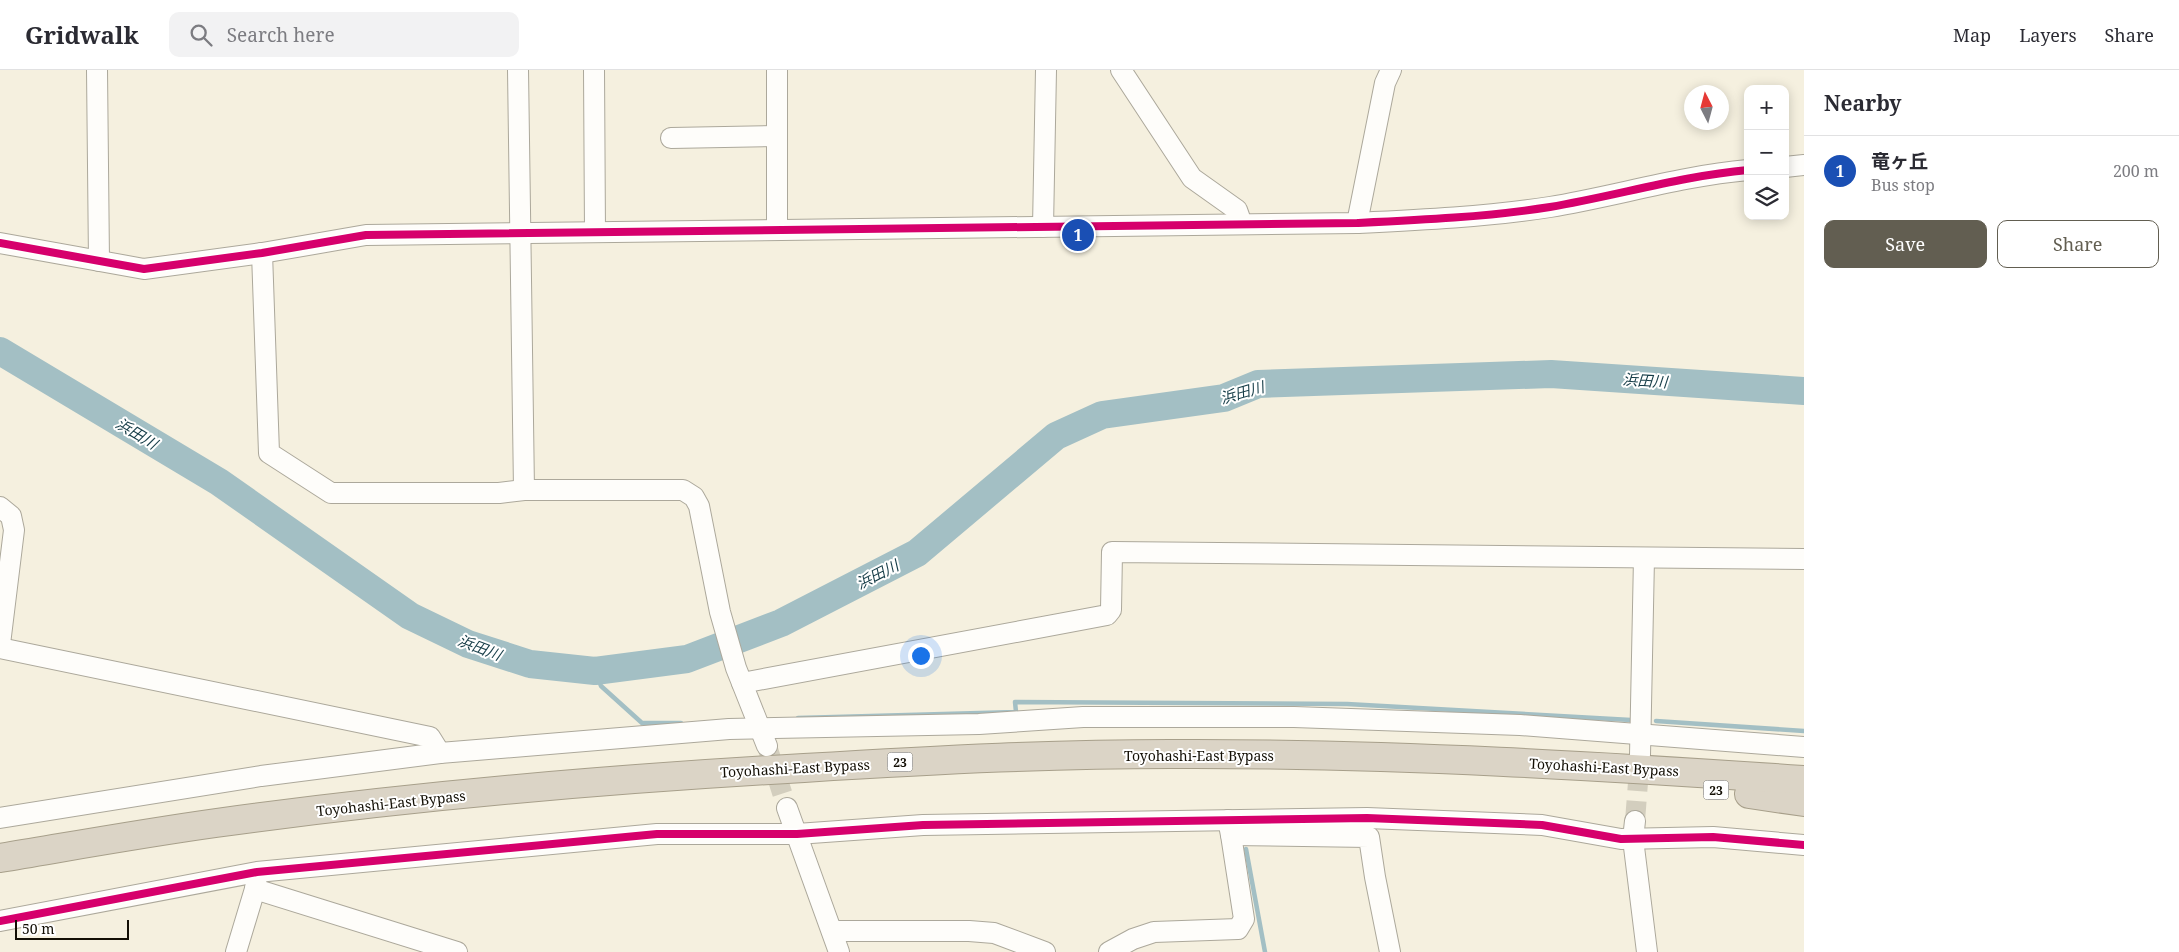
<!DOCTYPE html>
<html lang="en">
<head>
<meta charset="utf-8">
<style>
  :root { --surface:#fff; --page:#f2f2f3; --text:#2b2b33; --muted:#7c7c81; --line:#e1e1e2; --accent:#625e51 }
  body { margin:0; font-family:"Noto Serif","Noto Sans JP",serif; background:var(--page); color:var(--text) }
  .controls { position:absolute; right:15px; top:15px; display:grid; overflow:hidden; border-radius:10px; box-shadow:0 2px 12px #0003 }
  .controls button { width:45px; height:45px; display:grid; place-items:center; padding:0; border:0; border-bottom:1px solid var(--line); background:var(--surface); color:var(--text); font:25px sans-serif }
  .compass { position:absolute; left:1684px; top:15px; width:45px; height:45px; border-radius:50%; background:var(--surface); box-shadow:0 2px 12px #0003; rotate:354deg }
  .scale { position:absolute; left:15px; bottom:12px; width:114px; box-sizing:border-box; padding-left:5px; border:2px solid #130f05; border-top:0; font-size:14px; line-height:18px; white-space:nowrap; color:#130f05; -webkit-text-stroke:4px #fff; paint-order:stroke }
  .you { position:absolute; left:920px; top:585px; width:18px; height:18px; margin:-12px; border:4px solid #fff; border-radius:50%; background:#1a73e8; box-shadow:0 0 0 8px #1a73e833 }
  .badge { display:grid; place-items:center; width:32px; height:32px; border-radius:50%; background:var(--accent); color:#fff; font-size:16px; font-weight:700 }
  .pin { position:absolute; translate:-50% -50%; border:2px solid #fff; box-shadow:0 1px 5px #0006 }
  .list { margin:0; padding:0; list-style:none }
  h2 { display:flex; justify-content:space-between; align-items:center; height:65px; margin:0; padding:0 20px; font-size:21px }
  h2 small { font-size:16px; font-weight:400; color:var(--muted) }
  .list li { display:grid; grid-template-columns:32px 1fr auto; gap:15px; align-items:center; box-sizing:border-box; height:70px; padding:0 20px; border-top:1px solid var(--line) }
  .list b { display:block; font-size:19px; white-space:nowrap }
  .list p { margin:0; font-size:16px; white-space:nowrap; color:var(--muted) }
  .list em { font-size:16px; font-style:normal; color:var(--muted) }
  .actions { display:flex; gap:10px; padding:15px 20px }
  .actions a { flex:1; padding:11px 0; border:1px solid var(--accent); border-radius:10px; text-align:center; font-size:18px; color:var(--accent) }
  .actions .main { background:var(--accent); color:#fff }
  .icon { flex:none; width:28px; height:28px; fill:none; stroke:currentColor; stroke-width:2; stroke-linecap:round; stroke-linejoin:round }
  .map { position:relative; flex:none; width:1804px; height:882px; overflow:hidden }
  header { display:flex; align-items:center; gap:30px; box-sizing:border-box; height:70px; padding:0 25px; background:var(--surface); border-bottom:1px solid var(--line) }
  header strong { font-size:24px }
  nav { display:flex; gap:28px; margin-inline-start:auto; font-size:18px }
  .search { width:350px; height:45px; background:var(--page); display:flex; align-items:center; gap:12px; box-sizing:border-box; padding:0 18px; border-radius:10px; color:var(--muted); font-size:19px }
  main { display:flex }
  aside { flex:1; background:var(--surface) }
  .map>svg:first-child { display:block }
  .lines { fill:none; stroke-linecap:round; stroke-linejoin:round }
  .stream { stroke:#a3bfc4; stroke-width:4.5 }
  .river { stroke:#a3bfc4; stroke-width:28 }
  .minor-tunnel { stroke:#d3cebe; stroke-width:20; stroke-dasharray:20 10; stroke-linecap:butt }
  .minor-casing { stroke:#aca89b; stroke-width:22 }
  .highway-casing { stroke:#a79f8a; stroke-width:30 }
  .minor { stroke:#fefdfa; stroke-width:20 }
  .highway { stroke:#dbd4c6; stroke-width:28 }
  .cycleway-casing { stroke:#fff; stroke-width:11 }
  .cycleway { stroke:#d6006c; stroke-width:8 }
  .labels { text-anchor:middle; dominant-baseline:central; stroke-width:4; stroke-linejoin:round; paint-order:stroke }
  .shield { fill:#fff; stroke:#5a5750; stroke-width:1 }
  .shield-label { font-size:12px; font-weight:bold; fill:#130f05 }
  .street-label { font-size:14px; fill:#130f05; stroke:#fff }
  .water-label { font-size:15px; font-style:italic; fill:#153c47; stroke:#fff }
</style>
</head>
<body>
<header>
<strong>Gridwalk</strong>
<div class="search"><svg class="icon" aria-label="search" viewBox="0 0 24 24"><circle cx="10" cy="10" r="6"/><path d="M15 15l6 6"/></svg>Search here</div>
<nav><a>Map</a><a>Layers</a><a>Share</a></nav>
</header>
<main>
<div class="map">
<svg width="1804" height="882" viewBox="0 0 1804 882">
  <rect width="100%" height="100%" fill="#f5f0df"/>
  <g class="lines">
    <g class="stream">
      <polyline points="595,601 601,616 642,653 681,653"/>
      <polyline points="798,648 1016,642 1015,632 1347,634 1631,650"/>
      <polyline points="1656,651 1804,661"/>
      <polyline points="1246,779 1265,882"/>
    </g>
    <polyline class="river" points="0,281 219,412 410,546 468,574 530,594 595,601 687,589 781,553 917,483 1056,366 1102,345 1224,328 1258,314 1551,304 1804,321"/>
    <g class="minor-tunnel">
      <polyline points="767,676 787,738"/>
      <polyline points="1635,751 1640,687"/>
    </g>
    <defs>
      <g id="minor">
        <polyline points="97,0 99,191"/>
        <polyline points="518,0 524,420"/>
        <polyline points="594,0 595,162"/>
        <polyline points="1121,0 1192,108 1237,140 1242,154"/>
        <polyline points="671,68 777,66"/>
        <polyline points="1785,97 1804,95"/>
        <polyline points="1357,153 1385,13 1391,0"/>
        <polyline points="1043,157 1046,0"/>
        <polyline points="777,160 777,0"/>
        <path d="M0,173L144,199L262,183L366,165L1357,153C1421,150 1486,147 1550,137C1616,126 1681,106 1748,100"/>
        <polyline points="262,183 269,383 331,423 499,423 524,420 683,420 694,427 699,436 720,542 736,598 767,676"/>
        <polyline points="0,437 11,446 14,460 0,574"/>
        <polyline points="0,578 430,667 440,683"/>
        <polyline points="742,613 1107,545 1111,540 1112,482 1804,489"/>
        <polyline points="1640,685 1644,488"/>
        <polyline points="787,738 839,882"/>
        <polyline points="0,748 261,706 440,683 729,659 979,654 1083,647 1294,647 1520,655 1804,677"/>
        <polyline points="1228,750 1231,765 1369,767 1375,807 1390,882"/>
        <polyline points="1635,751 1633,769 1647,882"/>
        <polyline points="255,819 457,882"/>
        <polyline points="0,851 257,802 657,764 797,764 923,755 1367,748 1542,755 1621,769 1713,767 1804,775"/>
        <polyline points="832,861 969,861 994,863 1045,882"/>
        <polyline points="236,882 255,819 257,806"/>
        <polyline points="1109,882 1133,869 1154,862 1238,859 1244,849 1231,765"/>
      </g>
      <g id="highway">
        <polyline points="1749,724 1804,732"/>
        <path d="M0,788C72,776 144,763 216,753C411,726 608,709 804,698C934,690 1065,683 1195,684C1398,684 1601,696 1804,710"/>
      </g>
    </defs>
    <use href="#minor" class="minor-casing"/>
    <use href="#highway" class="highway-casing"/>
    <use href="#minor" class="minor"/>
    <use href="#highway" class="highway"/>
    <defs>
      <g id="cycleway">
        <path d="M0,173L144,199L262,183L366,165L1357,153C1421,150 1486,147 1550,137C1616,126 1681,106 1748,100"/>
        <polyline points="0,851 257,802 657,764 797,764 923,755 1367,748 1542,755 1621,769 1713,767 1804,775"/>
      </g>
    </defs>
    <use href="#cycleway" class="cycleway-casing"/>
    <use href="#cycleway" class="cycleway"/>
  </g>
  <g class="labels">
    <g class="shield">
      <rect x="887.5" y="682.5" width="25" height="19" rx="4"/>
      <rect x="1703.5" y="710.5" width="25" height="19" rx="4"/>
    </g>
    <g class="shield-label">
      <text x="900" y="692">23</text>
      <text x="1716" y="720">23</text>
    </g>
    <g class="street-label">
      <text x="1199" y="685">Toyohashi-East Bypass</text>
      <text transform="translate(1604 697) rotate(3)">Toyohashi-East Bypass</text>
      <text transform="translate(795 698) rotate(-3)">Toyohashi-East Bypass</text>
      <text transform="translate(391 733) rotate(-6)">Toyohashi-East Bypass</text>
    </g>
    <g class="water-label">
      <text transform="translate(1645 310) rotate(4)">浜田川</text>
      <text transform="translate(1242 322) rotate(-16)">浜田川</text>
      <text transform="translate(137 363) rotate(31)">浜田川</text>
      <text transform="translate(877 504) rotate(-27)">浜田川</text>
      <text transform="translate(480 577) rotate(21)">浜田川</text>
    </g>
  </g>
</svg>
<div class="controls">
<button>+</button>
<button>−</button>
<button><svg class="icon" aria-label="layers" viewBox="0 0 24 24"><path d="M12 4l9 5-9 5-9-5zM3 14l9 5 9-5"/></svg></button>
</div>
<svg class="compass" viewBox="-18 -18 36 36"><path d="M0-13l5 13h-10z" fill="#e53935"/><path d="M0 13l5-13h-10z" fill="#7c7c81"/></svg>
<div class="scale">50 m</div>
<div class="you"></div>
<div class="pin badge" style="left:1078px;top:165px;background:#1a4fb4">1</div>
</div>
<aside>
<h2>Nearby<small></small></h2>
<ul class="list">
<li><span class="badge" style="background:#1a4fb4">1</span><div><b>竜ヶ丘</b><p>Bus stop</p></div><em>200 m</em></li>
</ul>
<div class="actions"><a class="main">Save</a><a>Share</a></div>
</aside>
</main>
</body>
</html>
